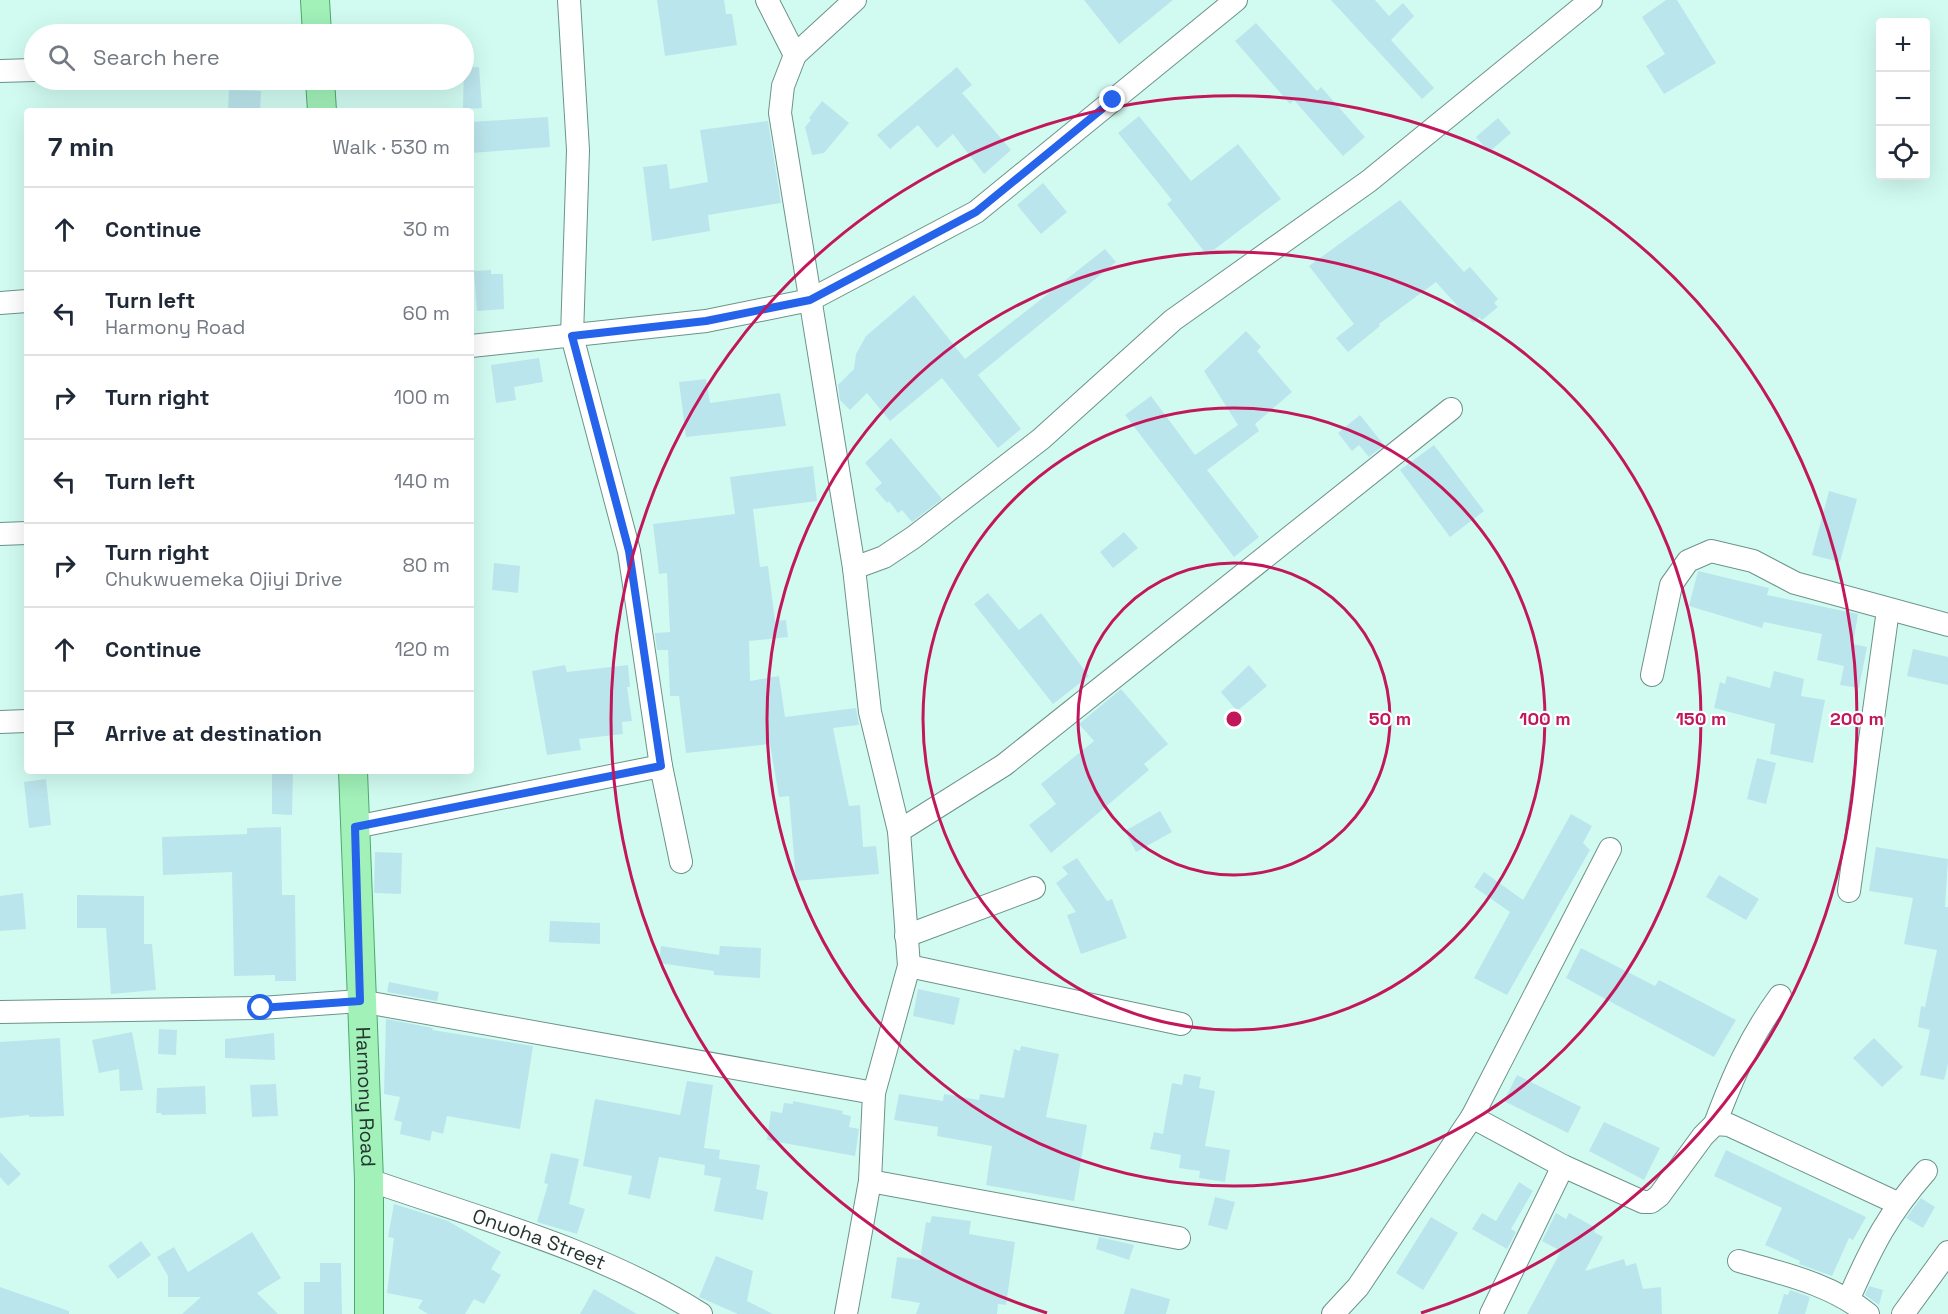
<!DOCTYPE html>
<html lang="en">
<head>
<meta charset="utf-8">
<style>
  :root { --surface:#fff; --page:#f6f6f7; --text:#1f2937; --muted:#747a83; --line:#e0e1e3 }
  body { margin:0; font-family:"Space Grotesk",sans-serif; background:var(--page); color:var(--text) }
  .controls { position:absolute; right:18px; top:18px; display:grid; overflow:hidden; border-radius:6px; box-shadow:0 6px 24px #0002 }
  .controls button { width:54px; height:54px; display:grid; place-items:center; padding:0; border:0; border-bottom:2px solid var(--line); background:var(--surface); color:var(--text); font:30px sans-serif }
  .stop { position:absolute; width:18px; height:18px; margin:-14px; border:4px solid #2563eb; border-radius:50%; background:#fff }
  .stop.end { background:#2563eb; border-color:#fff; box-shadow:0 2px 6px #0008 }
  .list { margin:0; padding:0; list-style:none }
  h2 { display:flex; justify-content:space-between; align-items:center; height:78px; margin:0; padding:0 24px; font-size:26px }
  h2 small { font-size:20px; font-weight:400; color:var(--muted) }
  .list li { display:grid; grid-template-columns:39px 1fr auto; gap:18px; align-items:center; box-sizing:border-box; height:84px; padding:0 24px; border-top:2px solid var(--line) }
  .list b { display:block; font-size:22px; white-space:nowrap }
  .list p { margin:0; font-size:20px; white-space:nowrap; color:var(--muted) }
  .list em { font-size:20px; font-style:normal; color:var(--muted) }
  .icon { flex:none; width:33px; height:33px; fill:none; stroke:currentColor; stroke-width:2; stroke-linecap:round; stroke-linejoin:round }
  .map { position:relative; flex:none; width:1948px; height:1314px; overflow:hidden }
  .search { position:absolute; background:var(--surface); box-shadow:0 6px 24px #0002; left:24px; top:24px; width:450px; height:66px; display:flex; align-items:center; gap:15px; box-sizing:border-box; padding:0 21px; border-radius:33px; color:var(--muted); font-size:22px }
  .panel { position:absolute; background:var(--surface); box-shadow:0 6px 24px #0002; left:24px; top:108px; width:450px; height:666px; border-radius:6px }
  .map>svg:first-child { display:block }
  .building { fill:#bbe5ec }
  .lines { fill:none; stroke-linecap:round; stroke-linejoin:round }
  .minor-casing { stroke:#6c938a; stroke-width:24 }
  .major-casing { stroke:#4daa6c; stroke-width:30 }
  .minor { stroke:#fff; stroke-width:22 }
  .major { stroke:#a1f1b9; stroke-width:28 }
  .route { stroke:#2563eb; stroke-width:8 }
  .ring { fill:none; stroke:#c2185b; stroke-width:3 }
  .labels { text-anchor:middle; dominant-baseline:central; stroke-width:4.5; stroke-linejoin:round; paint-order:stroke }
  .street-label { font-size:20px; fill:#263632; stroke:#fefefe }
  .centre { fill:#c2185b; stroke:#fefefe; stroke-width:3 }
  .ring-label { font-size:18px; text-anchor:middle; font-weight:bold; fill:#c2185b; stroke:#fefefe; stroke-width:4.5; stroke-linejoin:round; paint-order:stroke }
</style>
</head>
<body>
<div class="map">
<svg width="1948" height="1314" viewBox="0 0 1948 1314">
  <rect width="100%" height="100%" fill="#d1fbf1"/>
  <g class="building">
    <polygon points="657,0 724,0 726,14 732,14 737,45 665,56"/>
    <polygon points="1084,0 1173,0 1119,44"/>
    <polygon points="1331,0 1375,0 1389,16 1403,3 1414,16 1391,40 1434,88 1422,99"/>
    <polygon points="1666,0 1677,0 1716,63 1664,94 1646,66 1665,54 1642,17"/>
    <polygon points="1256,23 1317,91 1321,87 1365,137 1343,156 1294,100 1290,104 1235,41"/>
    <polygon points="479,67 482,108 463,109 464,68"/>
    <polygon points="957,67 972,85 962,93 1011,150 984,174 953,134 937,148 918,125 890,149 877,135"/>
    <polygon points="229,90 261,91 260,111 228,111"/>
    <polygon points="822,101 849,123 824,153 812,155 805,127 811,120 809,118"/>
    <polygon points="1139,116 1191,181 1238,144 1281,199 1207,255 1167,204 1172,200 1118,133"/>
    <polygon points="548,117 550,147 471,153 471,122"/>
    <polygon points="1498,118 1511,133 1489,152 1476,137"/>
    <polygon points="768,121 781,203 708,215 710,231 652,241 643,167 667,164 670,189 708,182 700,130"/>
    <polygon points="1043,183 1067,212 1041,234 1017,205"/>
    <polygon points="1400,200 1464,272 1470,267 1498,299 1494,303 1498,307 1482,320 1479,317 1473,323 1436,282 1379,324 1380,326 1348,352 1336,338 1354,324 1309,266"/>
    <polygon points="1105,249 1116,262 978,375 1021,429 998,448 942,378 890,421 867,393 850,410 840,400 838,385 854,369 856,354 866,336 914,295 965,359"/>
    <polygon points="491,270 491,274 503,274 504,309 477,311 474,271"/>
    <polygon points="1246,331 1261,347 1257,351 1292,392 1255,424 1259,431 1207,470 1259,537 1234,557 1125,415 1151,396 1195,455 1238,425 1204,371"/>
    <polygon points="539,358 543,382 514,387 516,400 496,403 491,365"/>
    <polygon points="706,379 710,403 780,393 786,426 686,437 679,382"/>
    <polygon points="1360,415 1384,445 1369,457 1359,445 1352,451 1338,433"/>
    <polygon points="891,438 942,499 912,522 902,510 898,513 889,501 887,503 875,489 882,483 865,463"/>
    <polygon points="1434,445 1484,511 1450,537 1400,470"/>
    <polygon points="813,466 817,501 753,509 760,567 768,566 775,621 786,620 788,637 749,641 750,681 779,676 785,717 856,708 859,725 833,728 849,806 860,805 863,847 876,846 879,874 796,881 789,796 779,797 770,744 686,753 679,696 670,696 668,650 657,650 655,635 655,633 670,632 667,573 659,574 653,524 735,514 730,477"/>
    <polygon points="1829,491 1857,499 1840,562 1812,555"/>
    <polygon points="1124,532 1138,548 1113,568 1100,552"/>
    <polygon points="494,563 520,566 518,593 492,590"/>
    <polygon points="1698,571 1769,588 1767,595 1858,614 1853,644 1867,647 1859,688 1840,685 1844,666 1817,660 1822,634 1764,622 1762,628 1689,606"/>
    <polygon points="988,593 1019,630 1041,613 1089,676 1053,704 974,604"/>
    <polygon points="1913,649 1948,657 1948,685 1907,676"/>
    <polygon points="565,665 567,672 628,665 630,687 627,687 632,721 622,722 623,734 579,739 581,750 547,755 532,671"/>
    <polygon points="1249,665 1267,686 1237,711 1221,692"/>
    <polygon points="1774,671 1804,679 1801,696 1825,700 1813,763 1770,754 1775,724 1714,708 1720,682 1725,684 1727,676 1770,688"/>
    <polygon points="1121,689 1168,744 1144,764 1149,770 1051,853 1029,825 1056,804 1041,784 1094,741 1079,724"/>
    <polygon points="1757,758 1776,763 1766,804 1747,799"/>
    <polygon points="272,771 293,771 292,815 272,814"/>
    <polygon points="46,779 51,825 29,828 24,782"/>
    <polygon points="1160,811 1172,832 1136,852 1125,831"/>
    <polygon points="1571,814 1592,826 1583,843 1590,850 1507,995 1474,978 1510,912 1474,887 1484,872 1523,900"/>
    <polygon points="281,827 282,895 295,895 296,981 275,981 275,975 234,976 232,872 163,875 162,837 247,834 247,828"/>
    <polygon points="1876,847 1948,859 1945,907 1948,907 1948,1064 1944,1080 1920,1075 1930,1030 1918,1027 1921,1006 1925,1007 1937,950 1904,944 1913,898 1869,891"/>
    <polygon points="375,852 402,853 401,894 374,893"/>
    <polygon points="1077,858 1107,901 1112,899 1127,938 1081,954 1067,915 1076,912 1056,883 1068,874 1062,867"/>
    <polygon points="1719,875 1759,899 1746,920 1706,897"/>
    <polygon points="23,893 26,929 0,931 0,896"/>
    <polygon points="77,895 144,896 144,944 152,944 156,990 111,994 106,928 77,928"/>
    <polygon points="550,921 600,923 600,944 549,942"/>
    <polygon points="661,946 719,955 720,946 761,948 760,978 714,975 714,971 659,963"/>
    <polygon points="1581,948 1655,986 1659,980 1736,1020 1714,1057 1566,978"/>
    <polygon points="389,982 439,992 437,1001 387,992"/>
    <polygon points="918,989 960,998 954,1025 913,1016"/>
    <polygon points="386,1019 433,1028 432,1030 533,1046 520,1129 447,1116 443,1134 432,1131 430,1141 400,1134 402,1122 394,1120 400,1097 384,1094"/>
    <polygon points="159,1029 177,1030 176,1055 158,1054"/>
    <polygon points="132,1032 143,1090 120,1091 119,1069 99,1073 92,1040"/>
    <polygon points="274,1033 275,1060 225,1058 225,1039"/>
    <polygon points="60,1038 64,1116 29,1117 29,1115 0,1118 0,1042"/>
    <polygon points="1874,1038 1903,1067 1882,1087 1853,1058"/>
    <polygon points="1021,1046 1059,1054 1046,1117 1087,1125 1074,1201 986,1185 992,1146 937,1136 938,1127 894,1120 899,1094 943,1101 944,1094 979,1100 980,1094 1004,1098 1014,1049 1020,1051"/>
    <polygon points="1184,1074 1201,1077 1199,1088 1215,1091 1205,1146 1230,1150 1225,1182 1199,1178 1200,1171 1179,1168 1181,1155 1150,1149 1154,1132 1163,1134 1172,1083 1182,1085"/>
    <polygon points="1517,1075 1581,1107 1568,1133 1504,1101"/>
    <polygon points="687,1081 713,1085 704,1148 720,1150 719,1159 760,1165 756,1189 768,1192 763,1220 714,1211 721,1178 704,1175 705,1165 659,1157 650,1199 628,1194 632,1176 583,1166 595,1099 680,1115"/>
    <polygon points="276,1084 278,1116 252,1117 250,1085"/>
    <polygon points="205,1086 206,1114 162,1115 161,1113 156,1113 157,1088"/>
    <polygon points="793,1101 843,1111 842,1114 851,1116 849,1127 859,1129 855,1156 767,1140 771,1111 782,1113 784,1103 793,1104"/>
    <polygon points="1604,1122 1660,1148 1644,1180 1589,1151"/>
    <polygon points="1726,1150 1866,1217 1853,1240 1849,1238 1832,1276 1799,1264 1800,1261 1765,1245 1782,1208 1714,1176"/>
    <polygon points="0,1152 21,1174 8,1186 0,1177"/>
    <polygon points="551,1153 579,1159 569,1204 585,1209 577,1234 537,1222 548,1184 544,1183"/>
    <polygon points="1519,1182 1533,1191 1511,1229 1516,1232 1507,1249 1472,1229 1482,1213 1496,1221"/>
    <polygon points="1215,1197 1235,1202 1227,1230 1208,1225"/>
    <polygon points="1921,1198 1935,1207 1923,1228 1906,1218"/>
    <polygon points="394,1204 448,1221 501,1252 491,1269 501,1275 484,1304 474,1299 465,1314 428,1314 418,1308 423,1300 387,1293 394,1238 388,1237"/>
    <polygon points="1556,1213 1566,1219 1569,1213 1596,1228 1594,1232 1603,1237 1585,1271 1624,1259 1626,1266 1636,1263 1643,1289 1661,1287 1662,1314 1527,1314 1561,1251 1542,1241"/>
    <polygon points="932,1216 971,1221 969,1234 1015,1242 1006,1305 998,1304 997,1314 916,1314 920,1303 891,1298 897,1257 920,1260 926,1222 930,1223"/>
    <polygon points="1431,1217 1458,1233 1423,1290 1396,1273"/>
    <polygon points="252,1232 281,1278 257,1293 278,1314 182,1314 201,1297 168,1297 168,1276 157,1257 174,1247 188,1272"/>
    <polygon points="1099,1237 1134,1245 1129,1260 1096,1249"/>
    <polygon points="141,1241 151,1255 118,1279 108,1266"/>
    <polygon points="716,1256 753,1271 747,1301 773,1314 738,1314 699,1297"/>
    <polygon points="320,1263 341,1263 342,1314 304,1314 304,1282 320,1282"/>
    <polygon points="1869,1286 1883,1290 1879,1305 1865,1295"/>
    <polygon points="0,1287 69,1311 69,1314 0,1314"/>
    <polygon points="1131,1288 1170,1299 1166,1314 1124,1314"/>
    <polygon points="594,1289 637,1314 580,1314"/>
    <polygon points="1790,1290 1810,1297 1805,1314 1778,1314 1784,1294 1788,1295"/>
  </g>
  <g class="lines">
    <defs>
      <g id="minor">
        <polyline points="569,0 578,150 572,336 629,551 661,766 681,862"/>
        <polyline points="767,0 795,55"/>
        <polyline points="0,71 34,70"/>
        <polyline points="0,303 27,301"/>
        <polyline points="471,346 706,321 810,300 976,212 1236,0"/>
        <polyline points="0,534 27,533"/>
        <polyline points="854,568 884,557 914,537 1041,439 1173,320 1369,181 1591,0"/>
        <polyline points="1652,675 1671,585 1688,561 1711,551 1753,561 1795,583 1948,625"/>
        <polyline points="0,722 27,721"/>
        <polyline points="355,827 661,766"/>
        <polyline points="899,831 1004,765 1451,409"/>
        <polyline points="1610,849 1472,1117 1563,1166 1643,1202 1651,1202 1659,1196 1703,1136 1715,1124 1729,1125 1897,1203"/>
        <polyline points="1849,891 1888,610"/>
        <polyline points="906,936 1034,888"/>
        <polyline points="909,966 1181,1024"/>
        <polyline points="0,1012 261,1008 360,1001 874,1093"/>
        <path d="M1715,1124C1733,1076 1750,1037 1780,996"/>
        <path id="s1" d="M369,1180C481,1219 600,1250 701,1314"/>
        <polyline points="870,1181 1179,1238"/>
        <path d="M1739,1261C1784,1274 1831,1284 1868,1314"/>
        <path d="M1849,1298C1872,1246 1888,1214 1926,1171"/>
        <polyline points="846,1314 870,1181 874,1093 909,966 899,831 870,712 854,568 780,113 783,86 795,55 855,0"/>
        <polyline points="1333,1314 1358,1287 1472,1117"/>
        <polyline points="1491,1314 1563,1166"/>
        <polyline points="1903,1314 1948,1252"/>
      </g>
      <g id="major">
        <polyline points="315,0 317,34"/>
        <polyline points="320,80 322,111"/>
        <path id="s2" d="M353,771L369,1180V1314"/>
      </g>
    </defs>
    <use href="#minor" class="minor-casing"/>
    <use href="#major" class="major-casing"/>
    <use href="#minor" class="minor"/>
    <use href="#major" class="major"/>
  </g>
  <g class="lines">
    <polyline class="route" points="261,1008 360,1001 355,827 661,766 629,551 572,336 706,321 810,300 976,212 1113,100"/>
  </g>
  <g class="ring">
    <circle cx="1234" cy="719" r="156"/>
    <circle cx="1234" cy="719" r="311"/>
    <circle cx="1234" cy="719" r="467"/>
    <path d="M1047 1313A623 623 0 1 1 1421 1313"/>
  </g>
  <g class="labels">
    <g class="street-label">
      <text stroke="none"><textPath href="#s2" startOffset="326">Harmony Road</textPath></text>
      <text stroke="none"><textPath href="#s1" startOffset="180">Onuoha Street</textPath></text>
    </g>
  </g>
  <circle cx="1234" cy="719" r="9" class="centre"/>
  <g class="ring-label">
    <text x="1390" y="725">50 m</text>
    <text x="1545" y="725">100 m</text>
    <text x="1701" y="725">150 m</text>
    <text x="1857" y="725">200 m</text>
  </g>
</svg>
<div class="controls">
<button>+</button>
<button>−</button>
<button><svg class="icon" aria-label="locate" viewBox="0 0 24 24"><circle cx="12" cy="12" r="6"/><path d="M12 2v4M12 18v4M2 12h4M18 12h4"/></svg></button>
</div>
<div class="stop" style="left:261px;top:1008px"></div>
<div class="stop end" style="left:1113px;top:100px"></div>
<div class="search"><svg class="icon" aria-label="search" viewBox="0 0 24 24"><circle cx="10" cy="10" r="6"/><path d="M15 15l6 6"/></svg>Search here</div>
<section class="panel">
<h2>7 min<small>Walk · 530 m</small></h2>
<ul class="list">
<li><svg class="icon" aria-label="ahead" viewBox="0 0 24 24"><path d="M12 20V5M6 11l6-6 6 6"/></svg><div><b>Continue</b></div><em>30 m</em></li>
<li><svg class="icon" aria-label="left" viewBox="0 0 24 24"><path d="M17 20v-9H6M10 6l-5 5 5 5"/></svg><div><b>Turn left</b><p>Harmony Road</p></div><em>60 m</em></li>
<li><svg class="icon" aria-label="right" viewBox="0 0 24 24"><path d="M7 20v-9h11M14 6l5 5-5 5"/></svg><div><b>Turn right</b></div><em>100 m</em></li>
<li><svg class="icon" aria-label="left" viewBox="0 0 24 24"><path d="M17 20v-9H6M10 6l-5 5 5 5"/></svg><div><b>Turn left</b></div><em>140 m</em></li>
<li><svg class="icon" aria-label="right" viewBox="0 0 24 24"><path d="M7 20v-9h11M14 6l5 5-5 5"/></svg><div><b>Turn right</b><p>Chukwuemeka Ojiyi Drive</p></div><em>80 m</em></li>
<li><svg class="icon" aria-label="ahead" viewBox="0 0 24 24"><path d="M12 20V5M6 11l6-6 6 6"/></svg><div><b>Continue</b></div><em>120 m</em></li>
<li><svg class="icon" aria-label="arrive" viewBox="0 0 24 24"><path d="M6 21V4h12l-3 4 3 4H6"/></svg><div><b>Arrive at destination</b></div></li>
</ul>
</section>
</div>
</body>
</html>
